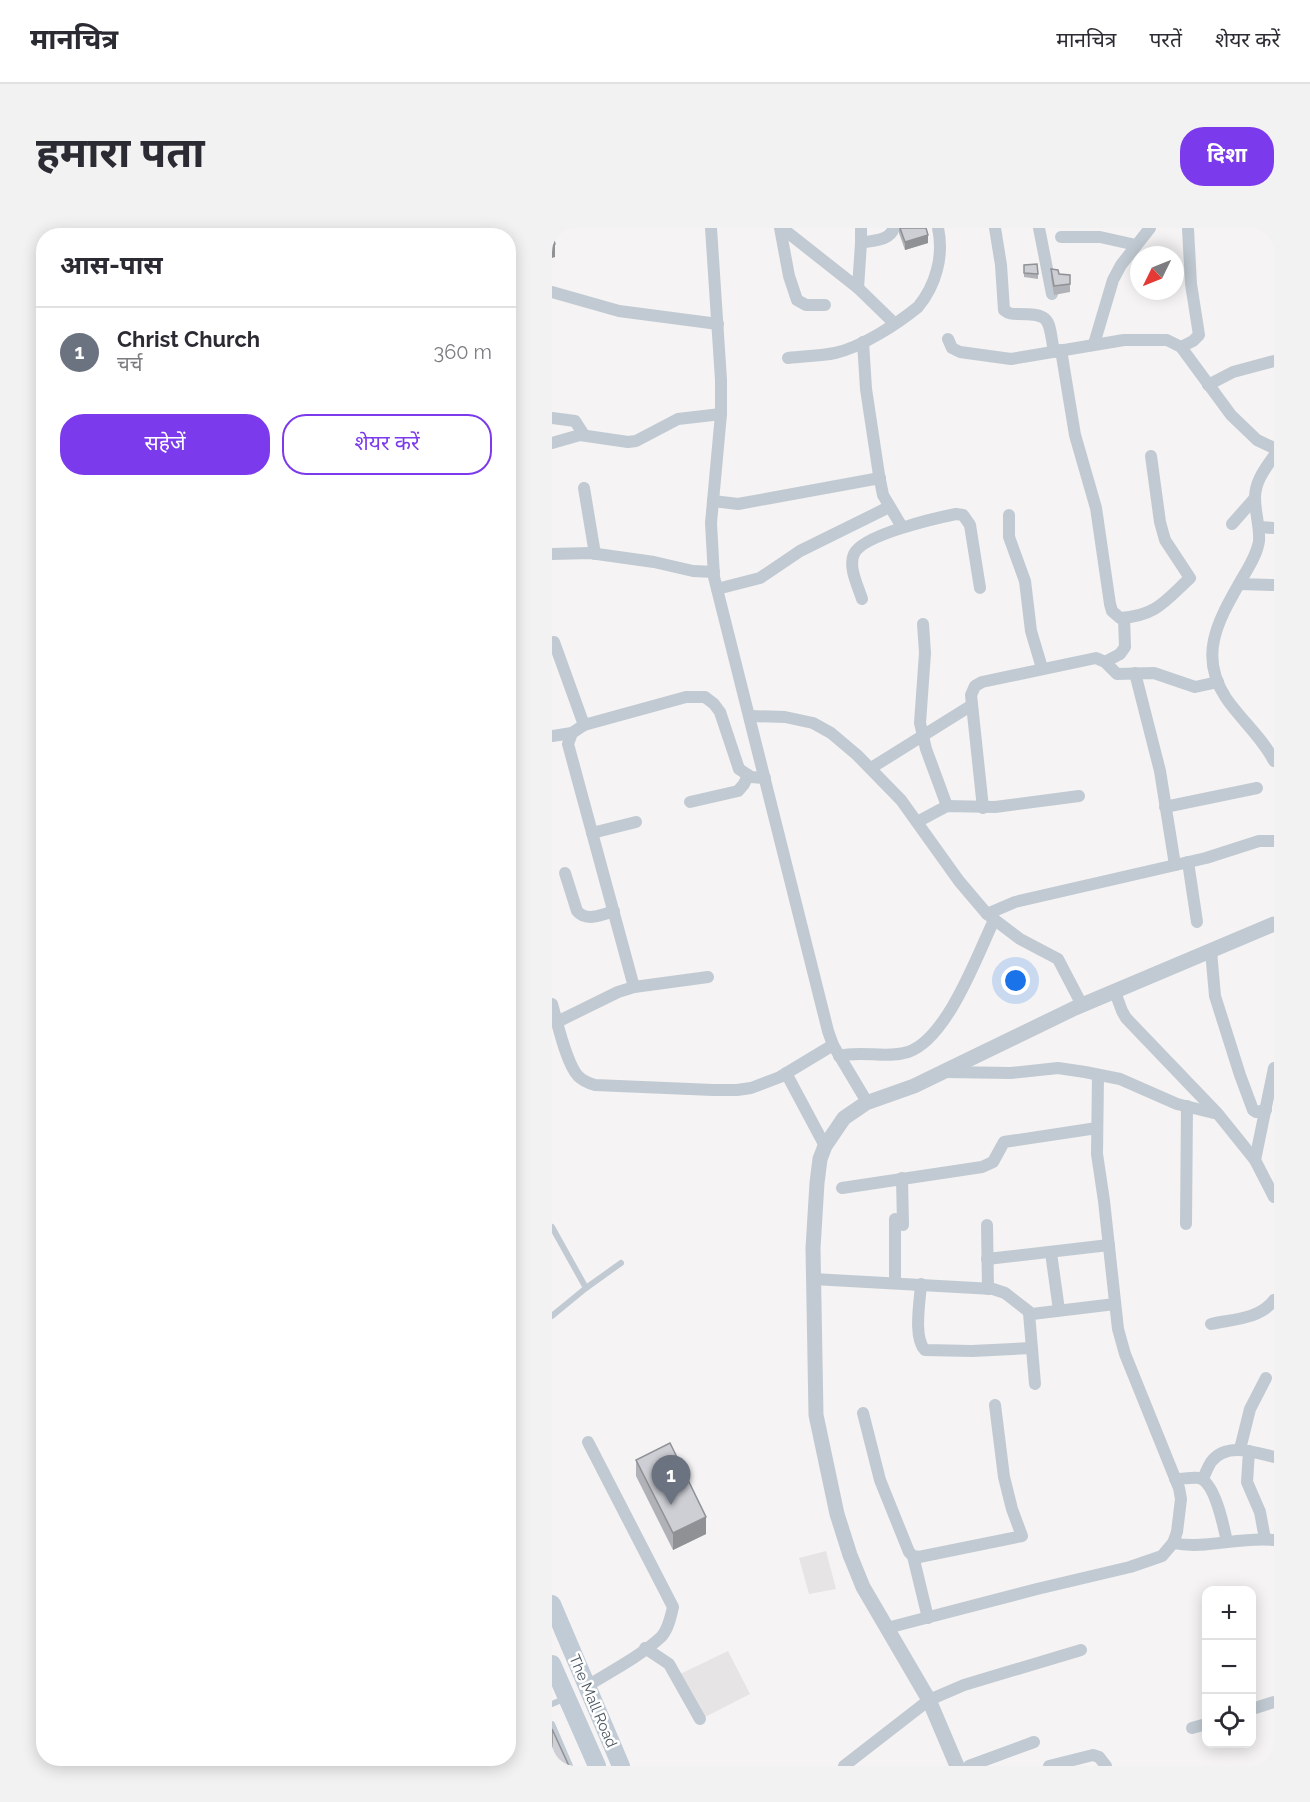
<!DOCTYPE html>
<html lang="hi">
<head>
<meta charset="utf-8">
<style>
  :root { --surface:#fff; --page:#f2f2f3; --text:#2b2b33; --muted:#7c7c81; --line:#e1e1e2; --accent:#7c3aed }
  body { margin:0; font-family:Raleway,"Noto Sans Devanagari",sans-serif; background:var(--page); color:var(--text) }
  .controls { position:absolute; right:18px; bottom:18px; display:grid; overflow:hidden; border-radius:12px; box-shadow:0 3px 15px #0003 }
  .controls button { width:54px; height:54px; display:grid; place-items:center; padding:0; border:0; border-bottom:2px solid var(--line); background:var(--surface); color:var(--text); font:30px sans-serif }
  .compass { position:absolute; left:578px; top:18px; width:54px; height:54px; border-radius:50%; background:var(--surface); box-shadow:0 3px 15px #0003; rotate:227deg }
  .you { position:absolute; left:464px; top:753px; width:21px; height:21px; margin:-15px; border:4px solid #fff; border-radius:50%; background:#1a73e8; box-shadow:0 0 0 9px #1a73e833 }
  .badge { display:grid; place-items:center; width:39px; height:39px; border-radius:50%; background:var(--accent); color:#fff; font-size:20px; font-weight:700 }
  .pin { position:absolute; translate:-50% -50px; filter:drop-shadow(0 2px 3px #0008) }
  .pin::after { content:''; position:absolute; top:32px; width:21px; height:18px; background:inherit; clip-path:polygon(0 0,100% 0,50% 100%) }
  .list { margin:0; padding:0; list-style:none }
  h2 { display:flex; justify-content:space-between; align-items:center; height:78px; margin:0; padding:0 24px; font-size:26px }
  h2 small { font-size:20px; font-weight:400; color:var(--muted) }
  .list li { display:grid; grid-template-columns:39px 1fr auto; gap:18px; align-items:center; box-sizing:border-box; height:90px; padding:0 24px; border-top:2px solid var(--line) }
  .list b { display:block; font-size:22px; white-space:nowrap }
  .list p { margin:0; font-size:20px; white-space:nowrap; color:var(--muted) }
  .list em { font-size:20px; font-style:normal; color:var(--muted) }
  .actions { display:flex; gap:12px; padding:18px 24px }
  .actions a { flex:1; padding:14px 0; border:2px solid var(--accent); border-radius:24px; text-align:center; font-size:21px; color:var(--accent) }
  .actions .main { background:var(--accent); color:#fff }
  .icon { flex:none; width:33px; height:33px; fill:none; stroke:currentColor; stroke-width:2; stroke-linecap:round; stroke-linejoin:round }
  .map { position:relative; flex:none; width:722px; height:1538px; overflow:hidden; border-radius:24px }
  header { display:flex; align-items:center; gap:36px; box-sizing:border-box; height:84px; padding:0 30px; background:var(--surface); border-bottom:2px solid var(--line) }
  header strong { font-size:28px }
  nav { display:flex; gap:33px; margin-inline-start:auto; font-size:21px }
  .intro { display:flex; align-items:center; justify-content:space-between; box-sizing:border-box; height:144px; padding:0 36px }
  h1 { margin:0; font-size:42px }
  .button { padding:15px 27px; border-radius:24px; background:var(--accent); color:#fff; font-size:21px; font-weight:700 }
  main { display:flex; gap:36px; padding:0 36px }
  aside { flex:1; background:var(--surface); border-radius:24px; box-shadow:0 3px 15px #0003 }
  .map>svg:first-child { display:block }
  .education { fill:#e6e4e5 }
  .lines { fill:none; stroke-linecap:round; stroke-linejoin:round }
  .service { stroke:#c1cad2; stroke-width:6 }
  .minor { stroke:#c1cad2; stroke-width:12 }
  .tertiary { stroke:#c1cad2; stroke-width:15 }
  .secondary { stroke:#c1cbd6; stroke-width:18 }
  .wall { fill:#b0b2b7 }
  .shaded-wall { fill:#909195 }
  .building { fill:#cdcfd5; stroke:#909195; stroke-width:1.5 }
  .labels { text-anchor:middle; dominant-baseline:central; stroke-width:5; stroke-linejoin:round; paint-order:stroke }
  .street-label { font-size:15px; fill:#4a5661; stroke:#fff }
</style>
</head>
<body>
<header>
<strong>मानचित्र</strong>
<nav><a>मानचित्र</a><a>परतें</a><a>शेयर करें</a></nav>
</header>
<div class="intro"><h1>हमारा पता</h1><a class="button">दिशा</a></div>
<main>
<aside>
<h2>आस-पास<small></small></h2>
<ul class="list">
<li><span class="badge" style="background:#6b7280">1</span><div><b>Christ Church</b><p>चर्च</p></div><em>360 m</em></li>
</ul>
<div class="actions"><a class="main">सहेजें</a><a>शेयर करें</a></div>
</aside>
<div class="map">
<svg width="722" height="1538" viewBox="0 0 722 1538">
  <rect width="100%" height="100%" fill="#f5f3f3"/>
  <g class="education">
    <polygon points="274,1323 284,1361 257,1366 247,1330"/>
    <polygon points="176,1423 198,1466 151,1490 126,1447"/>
  </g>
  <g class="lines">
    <g class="service">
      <polyline points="0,999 34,1060"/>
      <polyline points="0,1088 34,1060 69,1035"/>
      <polyline points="0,1476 14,1470"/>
      <polyline points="0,1496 18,1538"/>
    </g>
    <g class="minor">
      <polyline points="159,0 169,152 169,186 159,295 162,349 276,803 281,817 315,874"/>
      <polyline points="228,0 237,48 245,72 254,77 273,77"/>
      <polyline points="230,0 306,60 309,15 309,0"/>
      <path d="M443,0L449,37L452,82C457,86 460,86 466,86C501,86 496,92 502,124"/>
      <polyline points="487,0 500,66"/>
      <polyline points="509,9 548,9 584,17"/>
      <path d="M309,15C322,12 337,13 342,0"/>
      <polyline points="306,60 342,95"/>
      <polyline points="0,64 67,83 166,96"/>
      <polyline points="396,111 400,120 408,124 459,131 572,112 615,112 629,119 679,187 705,212 722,220"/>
      <polyline points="311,114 314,161 327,247 331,267 350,299"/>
      <polyline points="542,116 561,52 569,37 598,0"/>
      <polyline points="629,119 641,113 647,107 639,56 636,1"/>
      <path d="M509,122L523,207L544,280L558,376L560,383L568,390C604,388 613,373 638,350L613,312L608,294L599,228"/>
      <path d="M236,130C252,128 268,128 283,125C310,119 345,96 366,79C384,57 392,28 386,0"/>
      <polyline points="656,157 681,144 722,133"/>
      <polyline points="0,190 23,193 32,207"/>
      <polyline points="0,215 28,207 76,214 84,213 126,191 169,186"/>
      <path d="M722,228C713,241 703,253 703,270C703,285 708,298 707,313C705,328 694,343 687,356L722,357"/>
      <polyline points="32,260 43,326"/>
      <polyline points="161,273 186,276 328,250"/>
      <polyline points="457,287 457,309 473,353 479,403 490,440"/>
      <polyline points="680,296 703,270"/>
      <polyline points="707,299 722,300"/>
      <polyline points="0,326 38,325 102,334 141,343 162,344"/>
      <path d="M687,356C666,393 646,428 674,470C689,492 710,509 722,533"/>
      <polyline points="165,361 208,350 248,323 337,279"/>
      <path d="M310,371C306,358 296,339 302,326C310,307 384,290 404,286L411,287L418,297L428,360"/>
      <polyline points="371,396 373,425 368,495 374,521 395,578"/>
      <polyline points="2,414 32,497"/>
      <polyline points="553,434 568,426 573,419 572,390"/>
      <polyline points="583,445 608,543 623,637"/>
      <polyline points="198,488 233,489 261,495 279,505 305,527 349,572 407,653 435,686 468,711 506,731 530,777"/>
      <polyline points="0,508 20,505"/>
      <polyline points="319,540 420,477"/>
      <polyline points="138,574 186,563 192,556 196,547"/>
      <polyline points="613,579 705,560"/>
      <polyline points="431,580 419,467 423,458 430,454 544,430 553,434 565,446 602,445 643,459 666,454"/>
      <polyline points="365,594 395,578 443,579 527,568"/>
      <polyline points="40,605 84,594"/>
      <polyline points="636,634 645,694"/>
      <path d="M13,645L25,683C34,694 50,687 62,683"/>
      <polyline points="435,686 463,674 654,630 707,613 722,613"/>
      <polyline points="659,723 663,768 688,847 701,882 704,884 714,882"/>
      <polyline points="82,759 16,516 20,505 32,497 134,469 153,469 162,476 168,484 187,541 199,549 213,550"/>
      <polyline points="563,764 570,783 574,790 665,885"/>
      <path d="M0,776C5,793 14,835 26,848C31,853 36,855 43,857L161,862H185L199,860L228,849L281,817"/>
      <polyline points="5,794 66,764 82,759 156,749"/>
      <path d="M287,828C310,822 334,831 356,824C395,811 425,728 442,692"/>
      <polyline points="393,844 459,845 506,840 533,844 568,851 625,876 666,886 703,932 722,969"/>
      <polyline points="234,845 273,918"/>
      <polyline points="703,932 722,840"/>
      <polyline points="350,950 351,997"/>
      <polyline points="290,960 430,939 441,934 452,914 545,900"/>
      <polyline points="343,991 343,1055"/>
      <polyline points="634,996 635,878"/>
      <polyline points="435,997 436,1061"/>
      <polyline points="499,1025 507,1082"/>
      <polyline points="435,1031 557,1017"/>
      <polyline points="261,1051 441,1061 453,1065 480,1086 563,1076"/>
      <path d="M369,1056C368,1073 361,1110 373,1122L420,1123L479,1120"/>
      <polyline points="477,1085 483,1156"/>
      <path d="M659,1096C681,1091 708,1091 722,1072"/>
      <polyline points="311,1185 328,1252 357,1324 361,1328 367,1329 470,1308 460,1281 452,1249 443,1177"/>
      <polyline points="688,1221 698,1181 714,1150"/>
      <polyline points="697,1223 695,1254 708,1284 713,1311"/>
      <path d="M623,1251C631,1251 640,1249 647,1250C663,1254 672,1300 675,1314"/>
      <path d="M651,1251C653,1246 656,1239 659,1234C674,1214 702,1224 722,1229"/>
      <path d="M621,1315C654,1322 688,1308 722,1312"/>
      <polyline points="361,1328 376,1390"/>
      <polyline points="335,1400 485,1361 578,1339 610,1328 621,1315 625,1304 629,1271 627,1260 573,1126 566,1101 552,973 545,926 546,847"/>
      <polyline points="93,1420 117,1436 148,1491"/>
      <path d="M35,1458C58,1444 90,1427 109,1409C116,1402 119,1388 121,1379L36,1214"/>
      <polyline points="700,1481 722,1474"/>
      <polyline points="640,1500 654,1496"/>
      <polyline points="292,1538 377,1472 412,1457 529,1422"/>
      <polyline points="417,1538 482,1514"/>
      <polyline points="497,1538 541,1527 547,1529 554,1538"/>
    </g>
    <polyline class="tertiary" points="405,1538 377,1472 311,1359 298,1327 285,1286 264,1187 261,1020 265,955 268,931 273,918 292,890 314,875 362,858 523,780 722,696"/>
    <g class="secondary">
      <polyline points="0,1376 69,1538"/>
      <polyline points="0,1436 45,1538"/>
    </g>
  </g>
  <g class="wall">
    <polygon points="347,0 374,0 376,15 353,22 347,5"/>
    <polygon points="472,37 486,46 486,51 472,49"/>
    <polygon points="499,41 507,46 518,47 518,64 502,67 499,50"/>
    <polygon points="84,1232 154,1306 121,1322 84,1248"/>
  </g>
  <g class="shaded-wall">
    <polygon points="376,7 376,15 353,22 353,14"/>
    <polygon points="3,16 3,29 0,30 0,17"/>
    <polygon points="154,1289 154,1306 121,1322 121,1305"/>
  </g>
  <g class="building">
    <polygon points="348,0 374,0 376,7 353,14"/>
    <polygon points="0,6 3,16 0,17"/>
    <polygon points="485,36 486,46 472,45 472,37"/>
    <polygon points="499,41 506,42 507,46 518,47 518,56 502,58"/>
    <polygon points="118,1215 154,1289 121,1305 84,1232"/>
    <polygon points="0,1501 17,1538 0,1538"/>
  </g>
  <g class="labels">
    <g class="street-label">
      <text transform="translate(41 1473) rotate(67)">The Mall Road</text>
    </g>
  </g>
</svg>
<div class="controls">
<button>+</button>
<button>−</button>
<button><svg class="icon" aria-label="locate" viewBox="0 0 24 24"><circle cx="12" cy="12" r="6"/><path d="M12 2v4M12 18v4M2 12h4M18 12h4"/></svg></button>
</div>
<svg class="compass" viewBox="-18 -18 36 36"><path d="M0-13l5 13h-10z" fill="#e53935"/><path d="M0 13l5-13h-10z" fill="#7c7c81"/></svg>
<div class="you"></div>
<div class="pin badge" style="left:119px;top:1277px;background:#6b7280">1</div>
</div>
</main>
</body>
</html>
